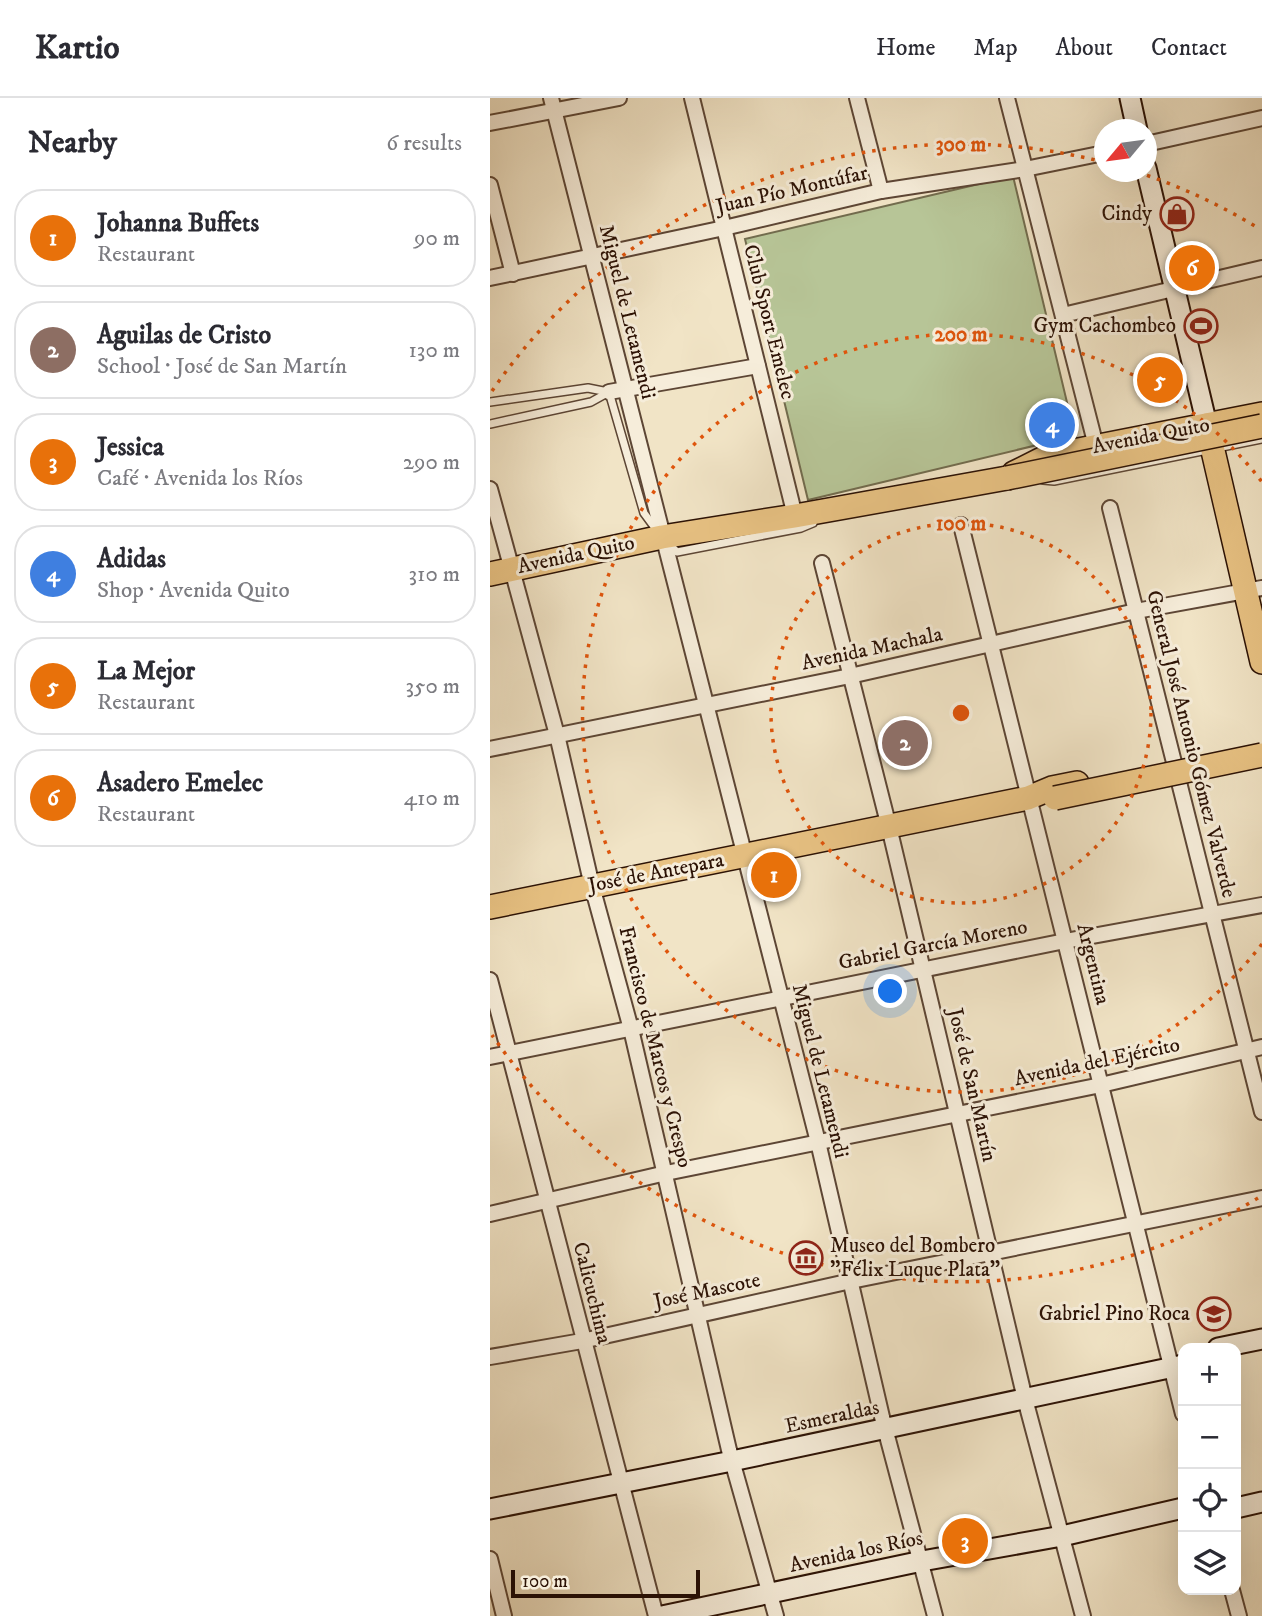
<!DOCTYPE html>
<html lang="en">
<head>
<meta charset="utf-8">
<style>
  :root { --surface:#fff; --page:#f7f7f7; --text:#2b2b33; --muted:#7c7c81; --line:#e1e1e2; --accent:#8f2418 }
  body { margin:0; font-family:"IM FELL DW Pica",serif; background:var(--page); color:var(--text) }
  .controls { position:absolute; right:21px; bottom:21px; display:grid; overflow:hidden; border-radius:14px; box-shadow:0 7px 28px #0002 }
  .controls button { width:63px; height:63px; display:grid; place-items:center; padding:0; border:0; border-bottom:2px solid var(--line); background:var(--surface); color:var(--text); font:35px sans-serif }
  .compass { position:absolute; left:604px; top:21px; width:63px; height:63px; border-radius:50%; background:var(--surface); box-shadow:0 7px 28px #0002; rotate:241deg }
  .scale { position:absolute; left:21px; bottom:18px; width:189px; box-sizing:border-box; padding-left:7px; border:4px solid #2c1205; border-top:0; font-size:19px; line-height:24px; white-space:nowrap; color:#2c1205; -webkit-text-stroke:5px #f6edda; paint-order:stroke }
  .you { position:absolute; left:401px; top:894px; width:24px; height:24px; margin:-18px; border:5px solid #fff; border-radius:50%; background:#1a73e8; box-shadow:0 0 0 10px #1a73e833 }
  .badge { display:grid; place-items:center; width:46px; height:46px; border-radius:50%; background:var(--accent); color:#fff; font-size:23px; font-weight:700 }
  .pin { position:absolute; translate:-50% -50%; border:4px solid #fff; box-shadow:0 2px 7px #0006 }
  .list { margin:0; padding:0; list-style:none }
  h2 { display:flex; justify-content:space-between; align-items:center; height:91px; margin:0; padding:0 28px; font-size:30px }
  h2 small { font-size:23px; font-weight:400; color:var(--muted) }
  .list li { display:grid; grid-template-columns:46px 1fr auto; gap:21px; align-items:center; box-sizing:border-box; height:98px; margin:0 14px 14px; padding:0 14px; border:2px solid var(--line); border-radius:28px }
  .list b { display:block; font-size:26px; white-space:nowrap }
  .list p { margin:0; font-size:23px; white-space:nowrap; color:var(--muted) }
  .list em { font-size:23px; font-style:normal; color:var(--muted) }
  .icon { flex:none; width:38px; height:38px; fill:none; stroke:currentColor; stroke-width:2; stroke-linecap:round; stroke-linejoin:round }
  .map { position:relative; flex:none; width:772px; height:1518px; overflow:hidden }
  header { display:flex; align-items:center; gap:42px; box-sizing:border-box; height:98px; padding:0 35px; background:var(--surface); border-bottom:2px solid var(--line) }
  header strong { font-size:33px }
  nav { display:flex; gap:38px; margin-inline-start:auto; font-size:24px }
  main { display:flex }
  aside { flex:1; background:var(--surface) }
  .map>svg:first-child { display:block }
  .green { fill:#b7c597; stroke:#726c4e; stroke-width:2 }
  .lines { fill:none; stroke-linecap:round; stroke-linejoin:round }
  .lane-casing { stroke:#5d4635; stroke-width:10 }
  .street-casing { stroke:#5d4635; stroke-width:18 }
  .secondary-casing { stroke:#2c1205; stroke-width:23 }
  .primary-casing { stroke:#2c1205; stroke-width:26 }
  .lane { stroke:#f6edda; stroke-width:7 }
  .street { stroke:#f6edda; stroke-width:14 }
  .secondary { stroke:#f6edda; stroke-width:19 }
  .primary { stroke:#e8c283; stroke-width:23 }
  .primary-bridge-casing { stroke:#2c1205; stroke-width:26; stroke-linecap:butt }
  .primary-bridge { stroke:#e8c283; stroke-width:23 }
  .ring { fill:none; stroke:#df550c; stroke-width:3.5; stroke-dasharray:3.5 7 }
  .labels { text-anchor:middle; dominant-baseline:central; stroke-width:6; stroke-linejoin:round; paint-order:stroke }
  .street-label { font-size:21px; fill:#2c1205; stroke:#f6edda }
  .poi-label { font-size:21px; fill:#2c1205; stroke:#f6edda; text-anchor:end }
  .centre { fill:#df550c; stroke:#f6edda; stroke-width:3.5 }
  .ring-label { font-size:21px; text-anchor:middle; font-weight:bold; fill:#df550c; stroke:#f6edda; stroke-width:6; stroke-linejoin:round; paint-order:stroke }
</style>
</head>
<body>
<header>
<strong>Kartio</strong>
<nav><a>Home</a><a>Map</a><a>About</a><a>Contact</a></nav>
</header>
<main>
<aside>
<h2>Nearby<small>6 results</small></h2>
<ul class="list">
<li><span class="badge" style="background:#e8710a">1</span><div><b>Johanna Buffets</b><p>Restaurant</p></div><em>90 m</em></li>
<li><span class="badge" style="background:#8d6e63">2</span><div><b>Aguilas de Cristo</b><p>School · José de San Martín</p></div><em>130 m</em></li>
<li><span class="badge" style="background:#e8710a">3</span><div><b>Jessica</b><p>Café · Avenida los Ríos</p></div><em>290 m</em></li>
<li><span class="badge" style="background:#3f7fe0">4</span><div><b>Adidas</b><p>Shop · Avenida Quito</p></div><em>310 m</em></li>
<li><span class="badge" style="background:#e8710a">5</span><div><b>La Mejor</b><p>Restaurant</p></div><em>350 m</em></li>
<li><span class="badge" style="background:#e8710a">6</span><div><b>Asadero Emelec</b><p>Restaurant</p></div><em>410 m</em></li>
</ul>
</aside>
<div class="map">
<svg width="772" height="1518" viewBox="0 0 772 1518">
  <rect width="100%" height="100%" fill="#f1e4c6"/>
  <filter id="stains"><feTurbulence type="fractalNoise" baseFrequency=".00286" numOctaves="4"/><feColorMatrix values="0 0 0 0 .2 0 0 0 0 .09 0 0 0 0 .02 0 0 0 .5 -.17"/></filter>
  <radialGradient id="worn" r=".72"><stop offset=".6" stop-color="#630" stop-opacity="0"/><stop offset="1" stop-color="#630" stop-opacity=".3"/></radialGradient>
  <polygon class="green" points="523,78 585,338 318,402 255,141"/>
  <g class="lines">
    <defs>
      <g id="lane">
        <polyline points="119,294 154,415 168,434"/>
        <polyline points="0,304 98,290 118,294"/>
        <polyline points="0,326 101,304 119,294"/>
        <polyline points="553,382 564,383 772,341"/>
        <polyline points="178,445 187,454 311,430 323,425"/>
      </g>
      <g id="street">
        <polyline points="61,0 328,1044 392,1319 445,1518"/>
        <polyline points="202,0 305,418"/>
        <polyline points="367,0 391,93"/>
        <polyline points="517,0 606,348"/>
        <polyline points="0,25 129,0"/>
        <polyline points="656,46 772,20"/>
        <polyline points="0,87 23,176"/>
        <polyline points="0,180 234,130 391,93 535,71 614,55"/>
        <polyline points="573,217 772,170"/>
        <polyline points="119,294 268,268"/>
        <polyline points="0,391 67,637 102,788 141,931 239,1352 286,1518"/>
        <polyline points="620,410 772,1014"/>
        <polyline points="471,427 693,1316"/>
        <polyline points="332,465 399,729 535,1301 593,1518"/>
        <polyline points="0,651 360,578 646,513 772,490"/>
        <polyline points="0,882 166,1518"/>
        <polyline points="0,959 575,843 772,807"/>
        <polyline points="0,1116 176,1075 611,987 772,949"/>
        <polyline points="0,1259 92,1243 361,1183 772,1100"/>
        <polyline points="0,1461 14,1518"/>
        <polyline points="742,1492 749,1518"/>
      </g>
      <g id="secondary">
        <polyline points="640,0 647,32"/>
        <polyline points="656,70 717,327"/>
        <polyline points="728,1250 772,1241"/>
        <polyline points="746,1410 772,1404"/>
        <polyline points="0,1411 242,1363 693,1267"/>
        <polyline points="172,1518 432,1463 572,1438 693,1410"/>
      </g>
      <g id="primary">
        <polyline points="717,327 772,564"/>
        <polyline points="524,375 558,358 772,316"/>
        <polyline points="0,476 172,439 305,418 517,380"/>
        <polyline points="0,809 538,700 562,690 587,685"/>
      </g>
    </defs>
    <use href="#lane" class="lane-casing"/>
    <use href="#street" class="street-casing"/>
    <use href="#secondary" class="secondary-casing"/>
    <use href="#primary" class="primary-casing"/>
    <use href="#lane" class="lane"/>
    <use href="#street" class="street"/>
    <use href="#secondary" class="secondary"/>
    <use href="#primary" class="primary"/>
    <defs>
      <g id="primary-bridge">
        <polyline points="517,380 772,328"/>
        <polyline points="565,700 772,657"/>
      </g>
    </defs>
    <use href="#primary-bridge" class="primary-bridge-casing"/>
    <use href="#primary-bridge" class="primary-bridge"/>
  </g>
  <g class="ring">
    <circle cx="471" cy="615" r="190"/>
    <path d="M772 846A379 379 0 1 1 772 384"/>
    <path d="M768 1100A569 569 0 0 1 2 937M2 293A569 569 0 0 1 613 64M647 74A569 569 0 0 1 768 130"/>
  </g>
  <defs>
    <symbol id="shop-ring" viewBox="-11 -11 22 22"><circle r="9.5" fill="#f6edda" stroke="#8f2418" stroke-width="1.5"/><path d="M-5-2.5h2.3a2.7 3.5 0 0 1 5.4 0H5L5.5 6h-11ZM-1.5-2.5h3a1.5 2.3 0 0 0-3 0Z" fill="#8f2418"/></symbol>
    <symbol id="stadium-ring" viewBox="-11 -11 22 22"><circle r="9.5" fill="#f6edda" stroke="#8f2418" stroke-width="1.5"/><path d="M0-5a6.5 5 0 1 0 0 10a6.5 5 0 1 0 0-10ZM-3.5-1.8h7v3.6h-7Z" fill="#8f2418"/></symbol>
    <symbol id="museum-ring" viewBox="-11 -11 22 22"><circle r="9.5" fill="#f6edda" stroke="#8f2418" stroke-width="1.5"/><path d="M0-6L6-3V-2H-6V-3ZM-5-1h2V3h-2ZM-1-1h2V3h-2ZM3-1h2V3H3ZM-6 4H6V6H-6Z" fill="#8f2418"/></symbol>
    <symbol id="school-ring" viewBox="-11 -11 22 22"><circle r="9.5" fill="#f6edda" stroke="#8f2418" stroke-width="1.5"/><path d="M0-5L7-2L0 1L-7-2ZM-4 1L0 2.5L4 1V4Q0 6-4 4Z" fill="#8f2418"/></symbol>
  </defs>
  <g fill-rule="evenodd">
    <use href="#shop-ring" x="668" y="97" width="38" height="38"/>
    <use href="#stadium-ring" x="692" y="209" width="38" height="38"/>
    <use href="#museum-ring" x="297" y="1141" width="38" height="38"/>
    <use href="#school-ring" x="705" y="1197" width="38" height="38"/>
  </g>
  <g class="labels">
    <g class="street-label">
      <text transform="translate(302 92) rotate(-13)">Juan Pío Montúfar</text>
      <text transform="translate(137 214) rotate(76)">Miguel de Letamendi</text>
      <text transform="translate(279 224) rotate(76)">Club Sport Emelec</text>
      <text transform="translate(661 338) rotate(-11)">Avenida Quito</text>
      <text transform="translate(86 457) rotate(-12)">Avenida Quito</text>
      <text transform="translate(382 551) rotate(-12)">Avenida Machala</text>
      <text transform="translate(701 646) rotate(76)">General José Antonio Gómez Valverde</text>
      <text transform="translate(166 775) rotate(-11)">José de Antepara</text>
      <text transform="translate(443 847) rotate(-11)">Gabriel García Moreno</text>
      <text transform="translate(603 866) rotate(76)">Argentina</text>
      <text transform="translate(165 949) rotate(76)">Francisco de Marcos y Crespo</text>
      <text transform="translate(607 964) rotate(-12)">Avenida del Ejército</text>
      <text transform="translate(330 973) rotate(76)">Miguel de Letamendi</text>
      <text transform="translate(482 987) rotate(77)">José de San Martín</text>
      <text transform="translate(217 1193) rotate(-12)">José Mascote</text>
      <text transform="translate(102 1195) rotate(76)">Calicuchima</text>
      <text transform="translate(342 1319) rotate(-12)">Esmeraldas</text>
      <text transform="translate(366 1454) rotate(-12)">Avenida los Ríos</text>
    </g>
    <g class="poi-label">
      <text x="662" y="116">Cindy</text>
      <text x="686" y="228">Gym Cachombeo</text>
      <text x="340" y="1148" text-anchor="start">Museo del Bombero<tspan x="340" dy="24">"Félix Luque Plata"</tspan></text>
      <text x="700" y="1216">Gabriel Pino Roca</text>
    </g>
  </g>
  <circle cx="471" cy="615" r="10" class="centre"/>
  <g class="ring-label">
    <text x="471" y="53">300 m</text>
    <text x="471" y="243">200 m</text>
    <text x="471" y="432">100 m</text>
  </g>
  <rect width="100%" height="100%" filter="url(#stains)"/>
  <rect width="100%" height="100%" fill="url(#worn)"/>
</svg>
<div class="controls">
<button>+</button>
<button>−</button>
<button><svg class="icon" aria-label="locate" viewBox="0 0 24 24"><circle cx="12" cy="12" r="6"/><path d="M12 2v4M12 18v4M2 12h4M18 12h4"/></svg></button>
<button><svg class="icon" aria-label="layers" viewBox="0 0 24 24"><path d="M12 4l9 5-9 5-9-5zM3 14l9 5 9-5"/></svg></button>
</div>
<svg class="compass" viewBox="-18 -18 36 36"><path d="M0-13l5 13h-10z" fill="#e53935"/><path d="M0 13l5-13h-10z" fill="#7c7c81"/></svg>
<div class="scale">100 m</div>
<div class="you"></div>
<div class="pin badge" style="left:284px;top:777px;background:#e8710a">1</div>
<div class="pin badge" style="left:415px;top:645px;background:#8d6e63">2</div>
<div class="pin badge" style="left:475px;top:1443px;background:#e8710a">3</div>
<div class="pin badge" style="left:562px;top:327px;background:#3f7fe0">4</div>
<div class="pin badge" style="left:670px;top:282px;background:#e8710a">5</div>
<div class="pin badge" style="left:702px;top:170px;background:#e8710a">6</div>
</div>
</main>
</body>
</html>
